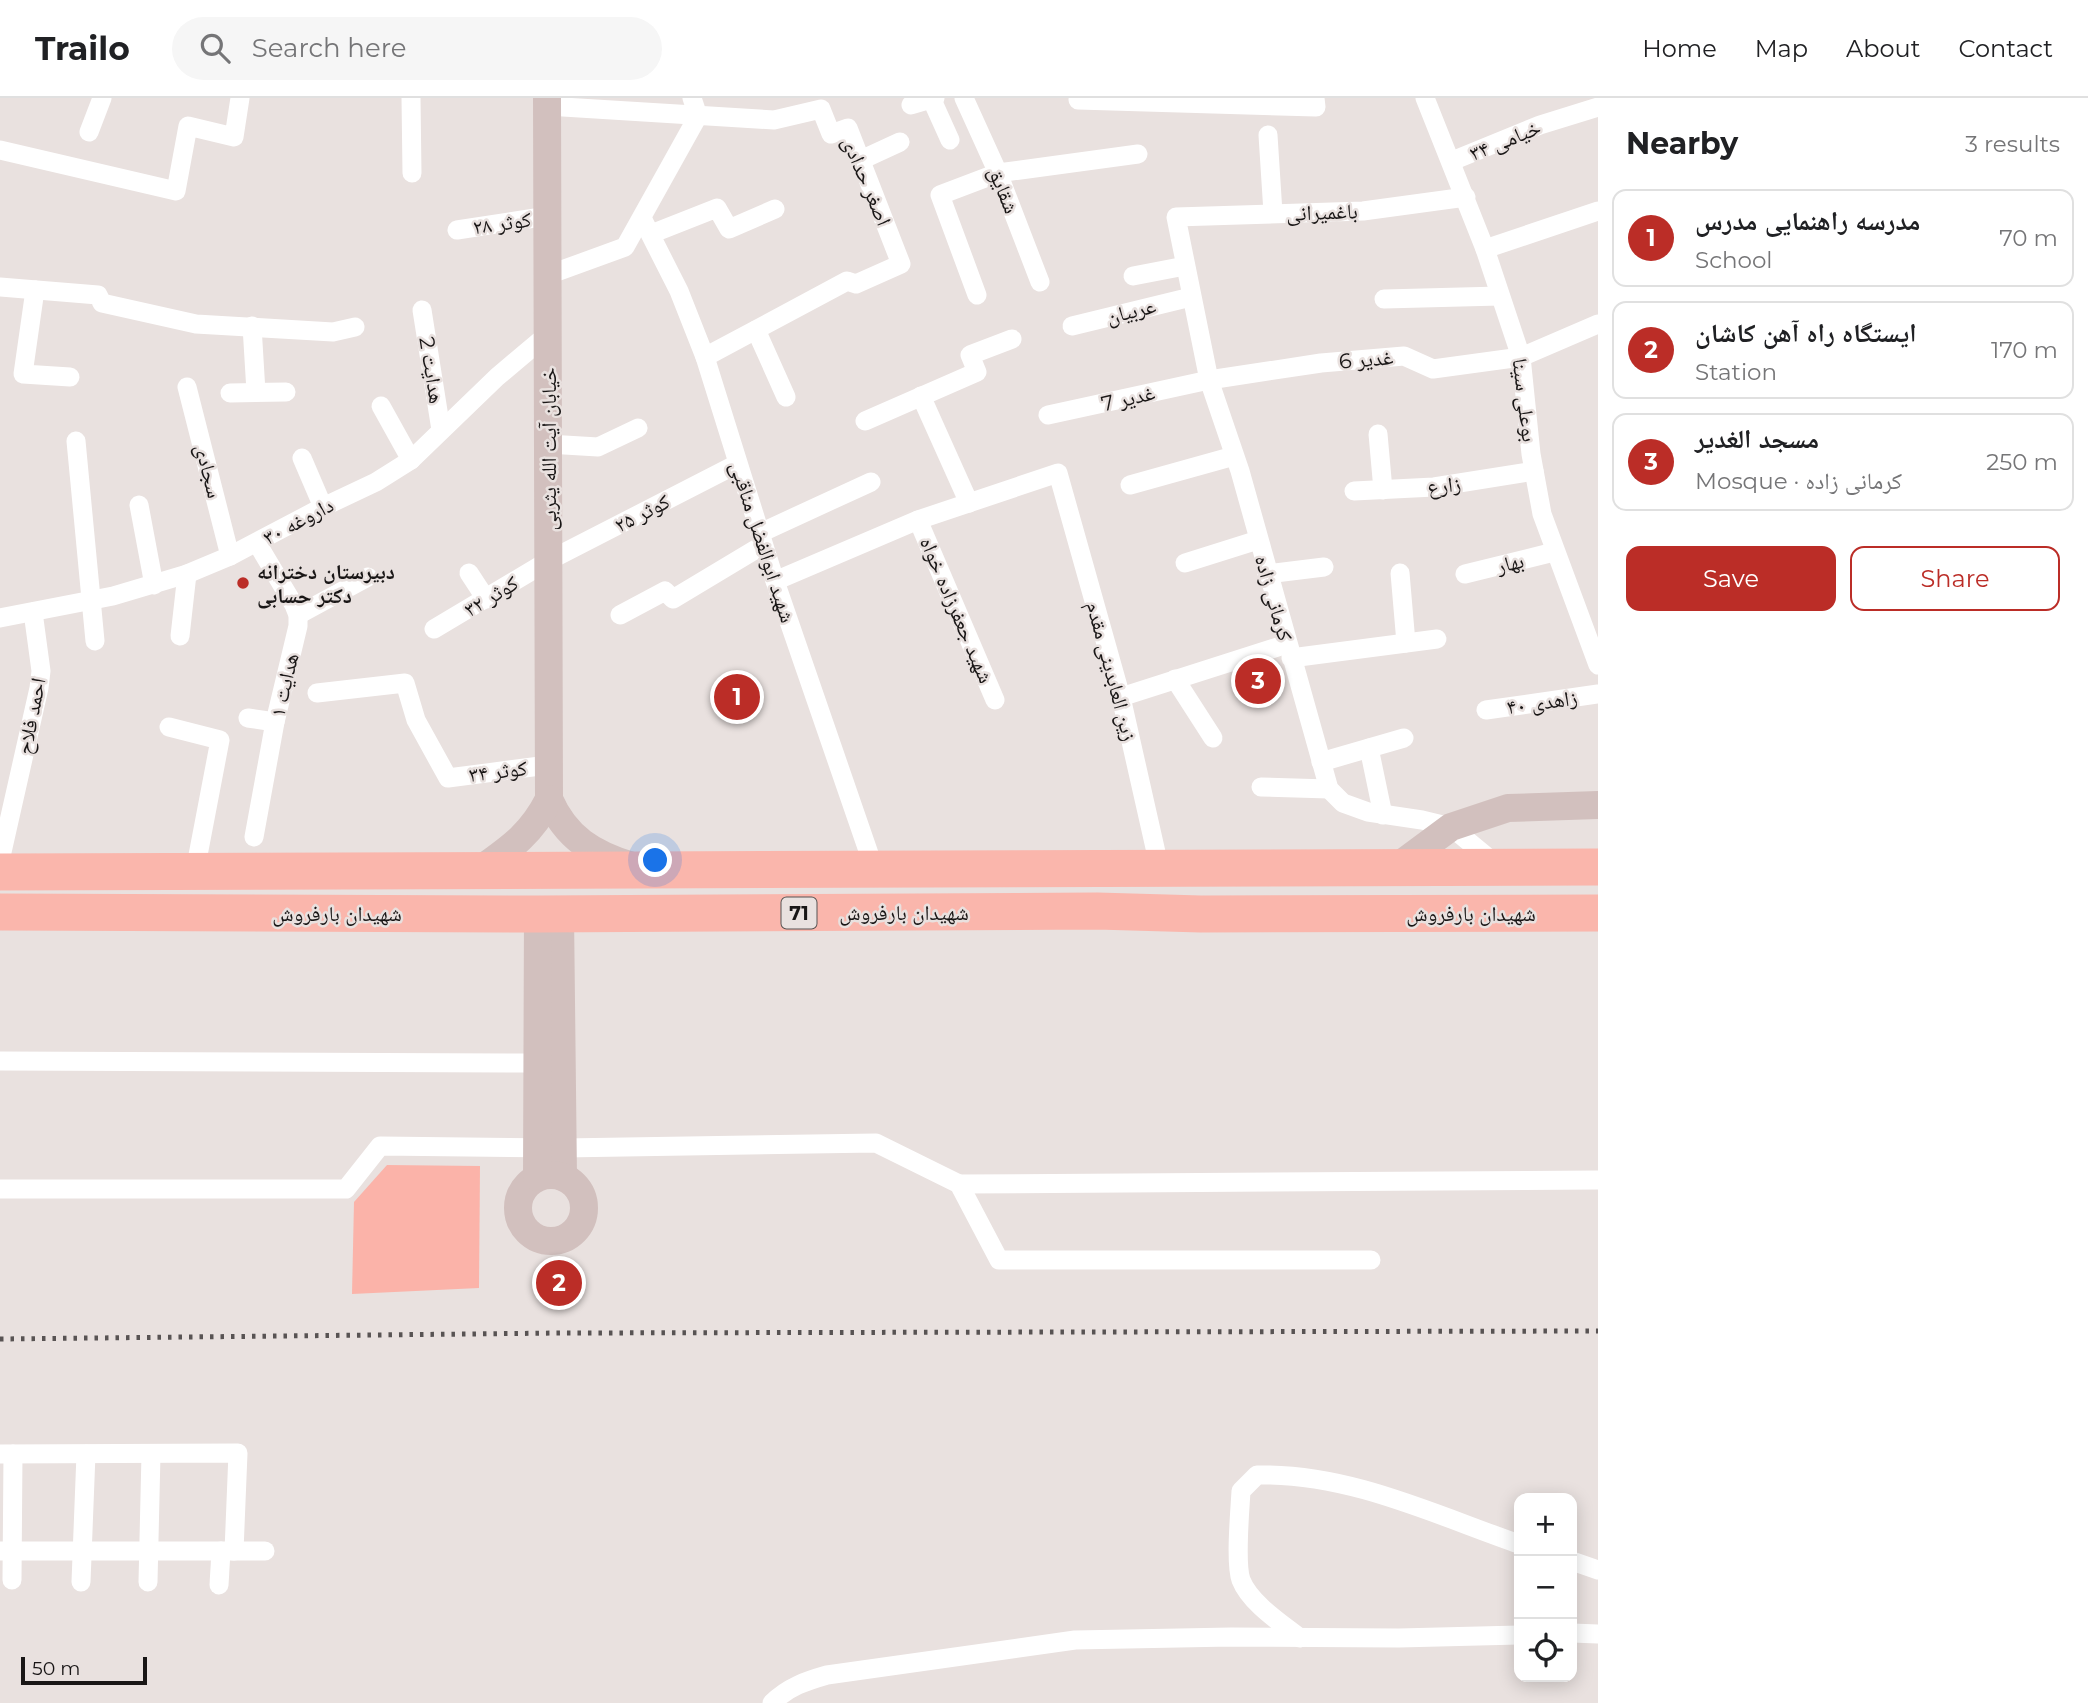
<!DOCTYPE html>
<html lang="en">
<head>
<meta charset="utf-8">
<style>
  :root { --surface:#fff; --page:#f6f6f6; --text:#202124; --muted:#757577; --line:#e0e0e0; --accent:#bb2d27 }
  body { margin:0; font-family:Montserrat,"Noto Naskh Arabic",sans-serif; background:var(--page); color:var(--text) }
  .controls { position:absolute; right:21px; bottom:21px; display:grid; overflow:hidden; border-radius:14px; box-shadow:0 4px 18px #0003 }
  .controls button { width:63px; height:63px; display:grid; place-items:center; padding:0; border:0; border-bottom:2px solid var(--line); background:var(--surface); color:var(--text); font:35px sans-serif }
  .scale { position:absolute; left:21px; bottom:18px; width:126px; box-sizing:border-box; padding-left:7px; border:4px solid #191616; border-top:0; font-size:19px; line-height:24px; white-space:nowrap; color:#191616; -webkit-text-stroke:5px #e9e1df; paint-order:stroke }
  .you { position:absolute; left:656px; top:763px; width:24px; height:24px; margin:-18px; border:5px solid #fff; border-radius:50%; background:#1a73e8; box-shadow:0 0 0 10px #1a73e833 }
  .badge { display:grid; place-items:center; width:46px; height:46px; border-radius:50%; background:var(--accent); color:#fff; font-size:23px; font-weight:700 }
  .pin { position:absolute; translate:-50% -50%; border:4px solid #fff; box-shadow:0 2px 7px #0006 }
  .list { margin:0; padding:0; list-style:none }
  h2 { display:flex; justify-content:space-between; align-items:center; height:91px; margin:0; padding:0 28px; font-size:30px }
  h2 small { font-size:23px; font-weight:400; color:var(--muted) }
  .list li { display:grid; grid-template-columns:46px 1fr auto; gap:21px; align-items:center; box-sizing:border-box; height:98px; margin:0 14px 14px; padding:0 14px; border:2px solid var(--line); border-radius:14px }
  .list b { display:block; font-size:26px; white-space:nowrap }
  .list p { margin:0; font-size:23px; white-space:nowrap; color:var(--muted) }
  .list em { font-size:23px; font-style:normal; color:var(--muted) }
  .actions { display:flex; gap:14px; padding:21px 28px }
  .actions a { flex:1; padding:16px 0; border:2px solid var(--accent); border-radius:14px; text-align:center; font-size:24px; color:var(--accent) }
  .actions .main { background:var(--accent); color:#fff }
  .icon { flex:none; width:38px; height:38px; fill:none; stroke:currentColor; stroke-width:2; stroke-linecap:round; stroke-linejoin:round }
  .map { position:relative; flex:none; width:1598px; height:1605px; overflow:hidden }
  header { display:flex; align-items:center; gap:42px; box-sizing:border-box; height:98px; padding:0 35px; background:var(--surface); border-bottom:2px solid var(--line) }
  header strong { font-size:33px }
  nav { display:flex; gap:38px; margin-inline-start:auto; font-size:24px }
  .search { width:490px; height:63px; background:var(--page); display:flex; align-items:center; gap:18px; box-sizing:border-box; padding:0 24px; border-radius:38px; color:var(--muted); font-size:26px }
  main { display:flex }
  aside { flex:1; background:var(--surface) }
  .map>svg:first-child { display:block }
  .green { fill:#fbb3a9 }
  .lines { fill:none; stroke-linecap:round; stroke-linejoin:round }
  .street { stroke:#fff; stroke-width:19 }
  .secondary { stroke:#d2c0be; stroke-width:28 }
  .highway { stroke:#fab6ac; stroke-width:37 }
  .rail { stroke:#585353; stroke-width:5; stroke-dasharray:3.5 7; stroke-linecap:butt }
  .poi-dot { fill:#bb2d27; stroke:#e9e1df; stroke-width:2.5 }
  .labels { text-anchor:middle; dominant-baseline:central; stroke-width:5; stroke-linejoin:round; paint-order:stroke }
  .shield { fill:#e9e1df; stroke:#575352; stroke-width:2 }
  .shield-label { font-size:19px; font-weight:bold; fill:#191616 }
  .street-label { font-size:21px; fill:#191616; stroke:#e9e1df }
  .poi-label { font-size:21px; font-weight:bold; fill:#191616; stroke:#e9e1df; text-anchor:start }
</style>
</head>
<body>
<header>
<strong>Trailo</strong>
<div class="search"><svg class="icon" aria-label="search" viewBox="0 0 24 24"><circle cx="10" cy="10" r="6"/><path d="M15 15l6 6"/></svg>Search here</div>
<nav><a>Home</a><a>Map</a><a>About</a><a>Contact</a></nav>
</header>
<main>
<div class="map">
<svg width="1598" height="1605" viewBox="0 0 1598 1605">
  <rect width="100%" height="100%" fill="#e9e1df"/>
  <polygon class="green" points="387,1067 480,1068 479,1190 352,1196 354,1104"/>
  <g class="lines">
    <g class="street">
      <polyline points="411,0 412,75"/>
      <polyline points="964,0 998,75 1040,184"/>
      <polyline points="1425,0 1485,151 1521,259 1531,356 1542,416 1598,567"/>
      <polyline points="932,2 950,42"/>
      <polyline points="1078,2 1316,9 1315,0"/>
      <polyline points="911,7 935,0"/>
      <polyline points="547,8 774,22 821,11 831,36 848,30 901,166 856,186 847,183 705,259"/>
      <polyline points="89,34 102,0"/>
      <polyline points="1268,37 1273,115"/>
      <polyline points="0,52 176,93 188,28 234,39 240,0"/>
      <polyline points="861,62 900,44"/>
      <polyline points="1452,63 1540,27 1598,9"/>
      <polyline points="1466,99 1363,113 1176,119 1209,282 1240,373 1329,691 1343,705 1368,714 1422,722 1451,729 1497,767"/>
      <polyline points="642,120 679,193 705,259 775,483 875,773"/>
      <polyline points="457,132 548,118"/>
      <polyline points="651,136 717,110 729,131 775,111"/>
      <polyline points="1485,151 1598,113"/>
      <polyline points="548,177 625,149 698,18 692,0"/>
      <polyline points="1133,178 1185,168"/>
      <polyline points="0,189 98,197 102,205 196,226 333,234 355,229"/>
      <polyline points="35,192 23,276 70,279"/>
      <polyline points="977,197 940,97 998,75 1138,56"/>
      <polyline points="1384,201 1500,198"/>
      <polyline points="422,212 441,332"/>
      <polyline points="252,228 256,294"/>
      <polyline points="1072,228 1191,199"/>
      <polyline points="756,232 786,299"/>
      <polyline points="187,289 230,458"/>
      <polyline points="230,295 286,294"/>
      <polyline points="921,298 969,405"/>
      <polyline points="381,308 411,362"/>
      <polyline points="1048,317 1209,282 1321,265 1404,258 1433,271 1521,259 1598,226"/>
      <polyline points="865,323 977,274 970,257 1012,241"/>
      <polyline points="1378,336 1383,392"/>
      <polyline points="76,343 95,543"/>
      <polyline points="548,346 598,349 638,330"/>
      <polyline points="302,360 323,409"/>
      <polyline points="1130,387 1234,358"/>
      <polyline points="1354,393 1434,389 1534,373"/>
      <polyline points="139,407 154,487"/>
      <polyline points="918,422 995,602"/>
      <polyline points="760,435 871,384"/>
      <polyline points="1185,465 1258,442"/>
      <polyline points="469,475 486,501"/>
      <polyline points="1400,475 1406,545"/>
      <polyline points="1267,476 1324,469"/>
      <polyline points="1465,476 1554,454"/>
      <polyline points="775,483 918,422 1058,375 1121,599 1160,772"/>
      <polyline points="298,517 368,479"/>
      <polyline points="620,517 665,493 673,501 763,447"/>
      <polyline points="0,520 113,498 187,476 230,458 323,409 376,384 411,362 497,279 548,236"/>
      <polyline points="434,531 548,463 737,366"/>
      <polyline points="180,538 187,476"/>
      <polyline points="1291,560 1437,541"/>
      <polyline points="1175,581 1213,640"/>
      <polyline points="317,595 405,585 416,622 448,680 548,667"/>
      <polyline points="1121,599 1287,546"/>
      <polyline points="1486,612 1598,596"/>
      <polyline points="248,620 275,624"/>
      <polyline points="169,629 220,642 195,773"/>
      <polyline points="1369,650 1383,717"/>
      <polyline points="1321,664 1404,640"/>
      <polyline points="1261,689 1329,691"/>
      <polyline points="254,739 275,624 298,528 298,517 294,507 257,445"/>
      <polyline points="0,763 39,590 41,573 33,514"/>
      <polyline points="0,963 537,965"/>
      <polyline points="959,1086 1598,1082"/>
      <polyline points="0,1091 346,1091 380,1048 563,1050 876,1045 959,1086 999,1162 1371,1162"/>
      <polyline points="0,1356 238,1355 234,1453"/>
      <polyline points="0,1453 265,1453"/>
      <polyline points="1572,1463 1598,1472"/>
      <polyline points="12,1482 13,1356"/>
      <polyline points="81,1484 86,1356"/>
      <polyline points="148,1484 151,1356"/>
      <polyline points="219,1487 221,1453"/>
      <polyline points="1572,1535 1598,1536"/>
      <path d="M1300,1540C1281,1525 1250,1505 1241,1482C1235,1465 1240,1412 1241,1393L1257,1377C1349,1375 1433,1416 1519,1446"/>
      <path d="M772,1605C788,1589 806,1583 827,1577L1075,1542L1231,1539L1399,1540L1519,1537"/>
    </g>
    <g class="secondary">
      <path d="M547,0L549,701C566,740 593,756 632,768"/>
      <polyline points="1397,769 1451,729 1508,710 1598,707"/>
      <path d="M478,773C509,751 531,737 549,701"/>
      <polyline points="560,816 563,1079"/>
      <circle cx="551" cy="1110" r="33"/>
      <polyline points="537,1079 538,816"/>
    </g>
    <g class="highway">
      <polyline points="0,774 1598,769"/>
      <polyline points="0,814 538,816 1097,813 1201,816 1598,815"/>
    </g>
    <polyline class="rail" points="0,1241 560,1235 1598,1233"/>
  </g>
  <circle class="poi-dot" cx="243" cy="485" r="7"/>
  <g class="labels">
    <rect class="shield" x="781.5" y="799.5" width="35" height="31" rx="5"/>
    <g class="shield-label">
      <text x="799" y="815">71</text>
    </g>
    <g class="street-label">
      <text transform="translate(1505 42) rotate(-22)">خیامی ۳۴</text>
      <text transform="translate(867 83) rotate(67)">اصغر حدادی</text>
      <text transform="translate(1004 92) rotate(68)">شقایق</text>
      <text transform="translate(1322 114) rotate(-2)">باغمیرانی</text>
      <text transform="translate(502 125) rotate(-8)">کوثر ۲۸</text>
      <text transform="translate(1131 213) rotate(-14)">عربیان</text>
      <text transform="translate(1366 261) rotate(-5)">غدیر 6</text>
      <text transform="translate(432 272) rotate(81)">هدایت 2</text>
      <text transform="translate(1128 300) rotate(-13)">غدیر 7</text>
      <text transform="translate(1525 302) rotate(83)">بوعلی سینا</text>
      <text transform="translate(548 351) rotate(-90)">خیابان آیت الله یثربی</text>
      <text transform="translate(209 373) rotate(76)">سجادی</text>
      <text transform="translate(1444 387) rotate(-6)">زارع</text>
      <text transform="translate(642 415) rotate(-27)">کوثر ۲۵</text>
      <text transform="translate(298 423) rotate(-28)">داروغه ۳۰</text>
      <text transform="translate(763 444) rotate(72)">شهید ابوالفضل مناقبی</text>
      <text transform="translate(1510 465) rotate(-14)">بهار</text>
      <text transform="translate(491 498) rotate(-31)">کوثر ۳۲</text>
      <text transform="translate(1274 500) rotate(74)">کرمانی زاده</text>
      <text transform="translate(957 512) rotate(67)">شهید جعفرزاده خواه</text>
      <text transform="translate(1112 573) rotate(75)">زین العابدینی مقدم</text>
      <text transform="translate(284 587) rotate(-77)">هدایت ۱</text>
      <text transform="translate(1542 604) rotate(-8)">زاهدی ۴۰</text>
      <text transform="translate(31 618) rotate(-79)">احمد فلاح</text>
      <text transform="translate(498 673) rotate(-7)">کوثر ۳۴</text>
      <text x="904" y="814">شهیدان بارفروش</text>
      <text x="337" y="815">شهیدان بارفروش</text>
      <text x="1471" y="815">شهیدان بارفروش</text>
    </g>
    <g class="poi-label">
      <text x="257" y="473">دبیرستان دخترانه<tspan x="257" dy="24">دکتر حسابی</tspan></text>
    </g>
  </g>
</svg>
<div class="controls">
<button>+</button>
<button>−</button>
<button><svg class="icon" aria-label="locate" viewBox="0 0 24 24"><circle cx="12" cy="12" r="6"/><path d="M12 2v4M12 18v4M2 12h4M18 12h4"/></svg></button>
</div>
<div class="scale">50 m</div>
<div class="you"></div>
<div class="pin badge" style="left:737px;top:599px">1</div>
<div class="pin badge" style="left:559px;top:1185px">2</div>
<div class="pin badge" style="left:1258px;top:583px">3</div>
</div>
<aside>
<h2>Nearby<small>3 results</small></h2>
<ul class="list">
<li><span class="badge">1</span><div><b>مدرسه راهنمایی مدرس</b><p>School</p></div><em>70 m</em></li>
<li><span class="badge">2</span><div><b>ایستگاه راه آهن کاشان</b><p>Station</p></div><em>170 m</em></li>
<li><span class="badge">3</span><div><b>مسجد الغدیر</b><p>Mosque · کرمانی زاده</p></div><em>250 m</em></li>
</ul>
<div class="actions"><a class="main">Save</a><a>Share</a></div>
</aside>
</main>
</body>
</html>
